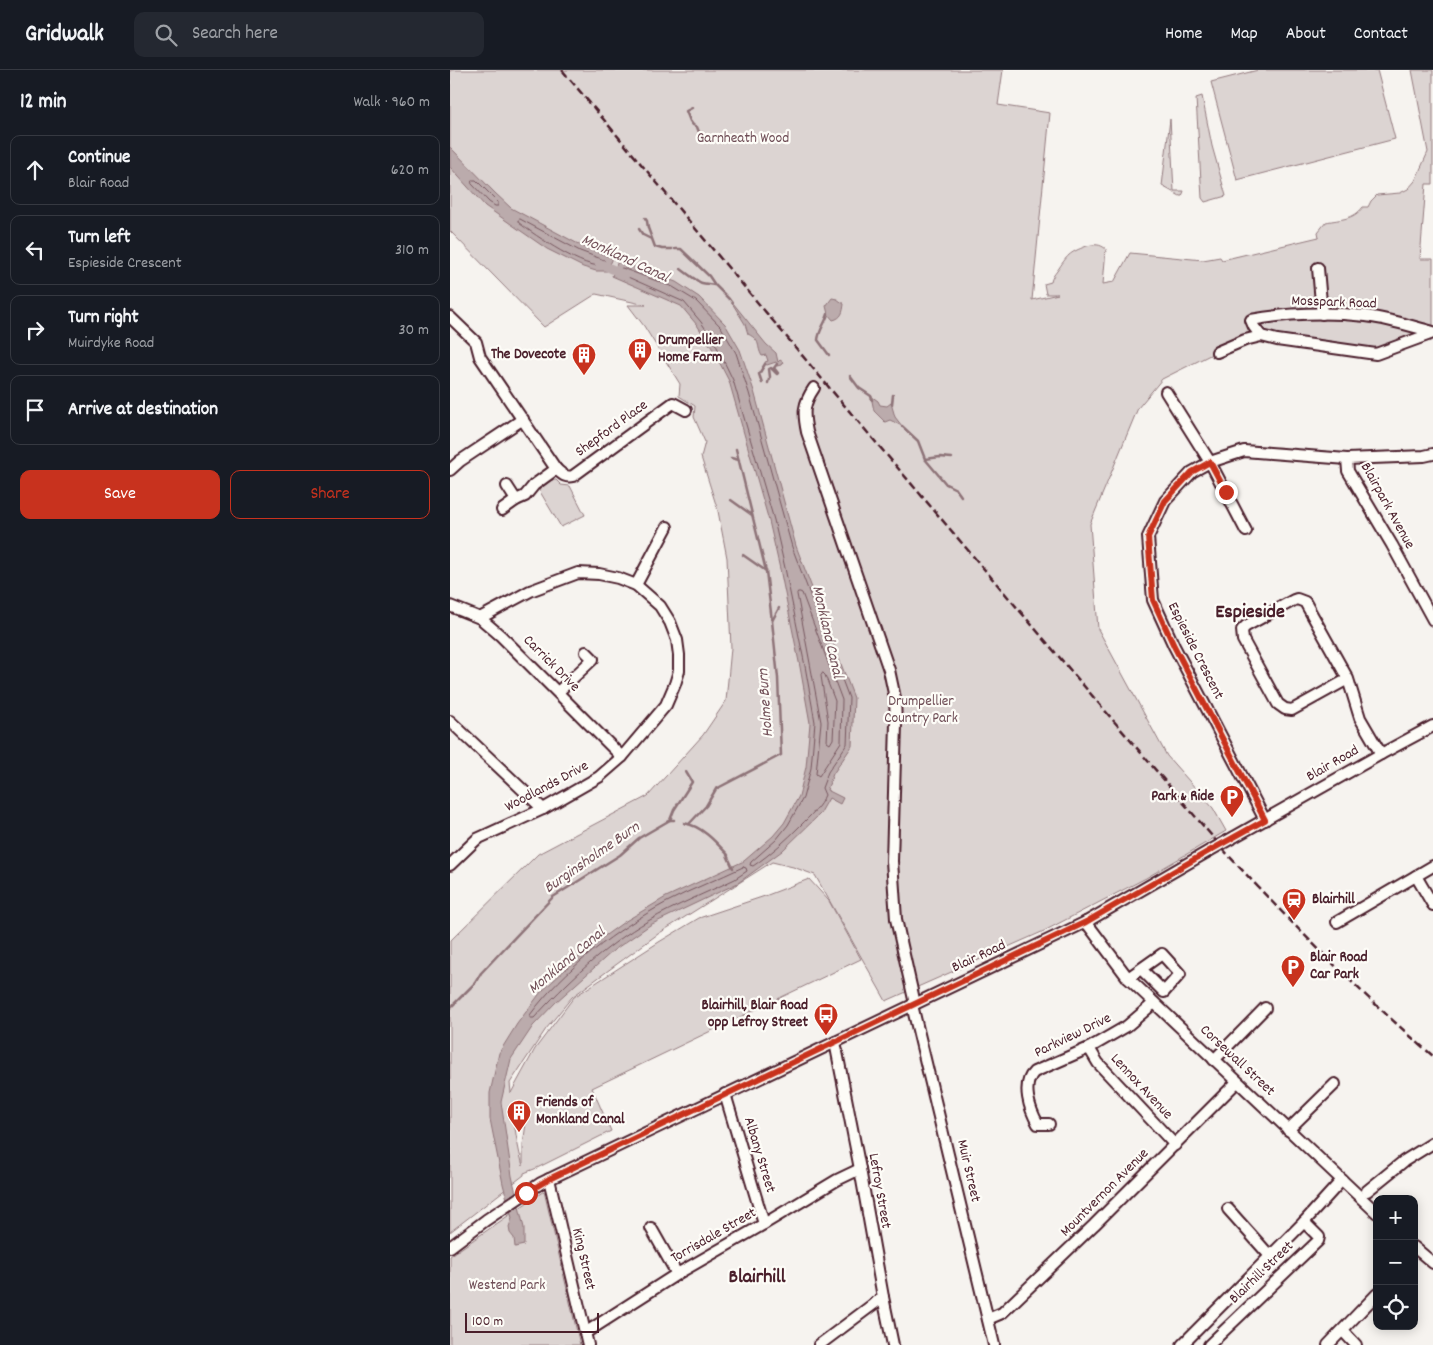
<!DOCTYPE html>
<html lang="en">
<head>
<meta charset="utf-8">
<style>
  :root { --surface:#171b24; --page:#242831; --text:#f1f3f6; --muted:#9ea1a6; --line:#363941; --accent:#c8321e }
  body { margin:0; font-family:Dekko,sans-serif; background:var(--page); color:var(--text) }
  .controls { position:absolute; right:15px; bottom:15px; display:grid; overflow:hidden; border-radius:10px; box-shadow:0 2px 12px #0003 }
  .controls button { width:45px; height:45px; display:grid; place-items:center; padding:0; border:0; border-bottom:1px solid var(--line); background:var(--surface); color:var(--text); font:25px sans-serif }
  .scale { position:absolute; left:15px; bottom:12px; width:134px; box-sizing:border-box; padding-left:5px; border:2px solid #4a1f2b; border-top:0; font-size:14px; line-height:18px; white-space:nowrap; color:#4a1f2b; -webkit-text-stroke:4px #fdfcf7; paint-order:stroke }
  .stop { position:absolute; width:15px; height:15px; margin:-11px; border:4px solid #c8321e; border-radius:50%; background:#fff }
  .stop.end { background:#c8321e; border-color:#fff; box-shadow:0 1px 5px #0008 }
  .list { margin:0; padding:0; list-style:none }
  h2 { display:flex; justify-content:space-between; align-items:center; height:65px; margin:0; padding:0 20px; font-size:21px }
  h2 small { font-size:16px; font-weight:400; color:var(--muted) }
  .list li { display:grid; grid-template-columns:32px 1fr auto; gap:15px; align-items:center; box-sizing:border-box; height:70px; margin:0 10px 10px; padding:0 10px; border:1px solid var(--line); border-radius:10px }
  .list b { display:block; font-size:19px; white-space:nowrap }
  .list p { margin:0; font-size:16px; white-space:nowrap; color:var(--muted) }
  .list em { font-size:16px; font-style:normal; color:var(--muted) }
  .actions { display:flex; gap:10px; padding:15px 20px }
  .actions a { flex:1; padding:11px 0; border:1px solid var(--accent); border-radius:10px; text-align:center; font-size:18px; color:var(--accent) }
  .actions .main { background:var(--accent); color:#fff }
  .icon { flex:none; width:28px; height:28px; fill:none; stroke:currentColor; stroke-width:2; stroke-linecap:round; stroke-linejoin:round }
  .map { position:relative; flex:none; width:983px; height:1275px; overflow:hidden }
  header { display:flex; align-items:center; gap:30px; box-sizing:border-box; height:70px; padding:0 25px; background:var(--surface); border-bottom:1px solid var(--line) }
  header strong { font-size:24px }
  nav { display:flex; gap:28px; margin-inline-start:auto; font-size:18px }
  .search { width:350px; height:45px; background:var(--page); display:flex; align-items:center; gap:12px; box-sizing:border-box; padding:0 18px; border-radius:10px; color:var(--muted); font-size:19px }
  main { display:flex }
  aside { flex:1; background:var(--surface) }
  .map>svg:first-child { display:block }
  .green { fill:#dcd4d2; stroke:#937a7e; fill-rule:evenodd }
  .water { fill:#bbabac; stroke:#8e7378 }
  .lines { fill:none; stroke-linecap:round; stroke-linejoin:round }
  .shore { stroke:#77575f; stroke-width:1 }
  .stream { stroke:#8e7378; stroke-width:2.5 }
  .canal { stroke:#bbabac; stroke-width:9 }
  .minor-casing { stroke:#4a1f2b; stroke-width:14 }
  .minor { stroke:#fdfcf7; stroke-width:10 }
  .rail { stroke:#4a1f2b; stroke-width:2.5; stroke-dasharray:8 4; stroke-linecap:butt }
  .minor-bridge-casing { stroke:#4a1f2b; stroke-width:14; stroke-linecap:butt }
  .minor-bridge { stroke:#fdfcf7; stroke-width:10 }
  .route { stroke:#c8321e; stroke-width:6 }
  .labels { text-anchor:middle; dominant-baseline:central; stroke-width:4.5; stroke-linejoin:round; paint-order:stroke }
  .park-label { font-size:15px; fill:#6e4c55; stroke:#fdfcf7 }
  .street-label { font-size:15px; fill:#4a1f2b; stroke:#fdfcf7 }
  .poi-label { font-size:15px; font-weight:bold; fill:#4a1f2b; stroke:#fdfcf7; text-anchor:start }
  .water-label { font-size:16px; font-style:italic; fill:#725058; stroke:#fdfcf7 }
  .district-label { font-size:20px; font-weight:bold; fill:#4a1f2b; stroke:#fdfcf7 }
</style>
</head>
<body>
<header>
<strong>Gridwalk</strong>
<div class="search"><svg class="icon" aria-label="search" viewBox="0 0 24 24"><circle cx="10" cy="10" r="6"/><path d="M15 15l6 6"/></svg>Search here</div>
<nav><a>Home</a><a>Map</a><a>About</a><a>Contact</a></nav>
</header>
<main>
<aside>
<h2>12 min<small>Walk · 960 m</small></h2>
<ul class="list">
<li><svg class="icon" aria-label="ahead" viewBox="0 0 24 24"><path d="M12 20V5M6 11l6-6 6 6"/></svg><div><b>Continue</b><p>Blair Road</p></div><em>620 m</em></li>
<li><svg class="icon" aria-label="left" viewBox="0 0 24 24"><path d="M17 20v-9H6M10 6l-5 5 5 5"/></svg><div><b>Turn left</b><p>Espieside Crescent</p></div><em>310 m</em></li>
<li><svg class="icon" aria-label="right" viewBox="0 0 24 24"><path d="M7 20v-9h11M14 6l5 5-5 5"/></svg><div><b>Turn right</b><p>Muirdyke Road</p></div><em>30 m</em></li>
<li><svg class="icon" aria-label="arrive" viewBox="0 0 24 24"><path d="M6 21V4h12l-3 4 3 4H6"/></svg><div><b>Arrive at destination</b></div></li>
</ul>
<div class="actions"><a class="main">Save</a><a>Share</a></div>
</aside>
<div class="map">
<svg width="983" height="1275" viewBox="0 0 983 1275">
  <rect width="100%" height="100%" fill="#f6f3ef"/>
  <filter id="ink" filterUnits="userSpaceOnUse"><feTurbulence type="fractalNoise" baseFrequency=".02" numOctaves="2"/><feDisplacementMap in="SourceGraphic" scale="10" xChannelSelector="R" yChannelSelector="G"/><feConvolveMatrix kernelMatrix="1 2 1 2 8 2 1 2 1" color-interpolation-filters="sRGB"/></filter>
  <g filter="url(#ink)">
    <g class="green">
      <path d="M0,0H553L548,35L600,43L582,230L608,224H596L594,214L601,212C602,207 604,205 607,201C618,185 618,183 637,176C645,174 650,174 656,179L653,214L664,212L680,183L753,190L770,187L772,190L869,167L868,162L876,152C891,149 903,150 913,137H918L921,131L927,125L950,123L958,119L965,111L978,82L962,0H983V114H976L970,189H983V264L929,281L794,268L712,309L688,338L640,454L648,559L717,686L763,738L776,761L696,808L594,861L436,931L365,805L343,797L322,792L208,864L122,927L96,959L60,1013L61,1023L85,979L124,927L209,872L249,848L315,826L359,809L379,831L411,889L142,1018L161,1061L87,1098L74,1103V1105L0,1162V871L88,784L198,726L253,665L276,631L281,578L277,488L268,441L251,387L255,372L244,347L245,336L229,326L230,314L194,256L178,235H196L146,224L94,257L0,161ZM63,1043L77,1046L73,1075V1096C68,1079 65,1061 63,1043Z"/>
      <polygon points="808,0 927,0 945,69 787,110 761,12"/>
      <polygon points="752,26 762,76 776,126 755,132 752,128 746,28"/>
      <polygon points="720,49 724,121 734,121 732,126 730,126 712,116"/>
      <polygon points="101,410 106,410 111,415 120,416 135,445 111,457 89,420"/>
      <polygon points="94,1121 130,1275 0,1275 0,1186"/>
    </g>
    <g class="water">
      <polygon points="0,77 45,123 61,138 132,176 163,188 157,201 146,201 133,197 97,179 35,136 0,97"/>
      <polygon points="168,191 226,212 249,227 275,254 290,280 304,321 346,476 404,628 402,676 383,704 377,720 393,728 390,734 379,728 370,744 332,781 288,813 200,855 164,880 106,932 83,956 61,989 51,1032 62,1106 74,1158 74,1175 65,1177 64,1168 60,1163 59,1157 62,1148 53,1114 40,1049 40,1023 49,983 67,954 91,922 142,875 174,852 216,827 294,791 323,766 334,753 349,726 356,697 360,653 350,597 330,499 319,451 279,311 262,278 247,255 231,236 162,206"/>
      <path d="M279,228L316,274L326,283L328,292L330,290L333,292L331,295L327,296L326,292L317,295L315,294V292L318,291L316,285L312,286C306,276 312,271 298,264L295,254Z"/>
      <path d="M382,228L387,229L394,234C393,242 392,248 383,250L378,244L376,236Z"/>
      <polygon points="421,326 428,331 430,335 437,336 441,333 445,347 452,356 440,350 435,352 424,341"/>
    </g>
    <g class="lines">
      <g class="shore">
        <polygon points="22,110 26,110 48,132 48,136 45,136 39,132 22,114"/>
        <path d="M70,149L130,181L154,190L155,192L154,195C136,201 85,165 69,153L68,151Z"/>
        <path d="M172,198L223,217L246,231L271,257L286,283L299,323L342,477L399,628L397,674L378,702L372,718L375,725C370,737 360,746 351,755C336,770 321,784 303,796L300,795L301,792L326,770L338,755L353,728L361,698L365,652L355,596L335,498L324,450L283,310L266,275L251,252L234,232L171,204L170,202Z"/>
        <polygon points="348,522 350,522 352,523 392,630 391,672 369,706 366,704 371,652 347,524"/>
        <polygon points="373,603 375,605 385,631 383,669 380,674 377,672 378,651 371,606"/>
        <path d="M293,797L296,798L297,801L285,809C256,823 226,835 198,851C157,874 115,914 84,948H80V945C114,899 167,859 217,832C242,819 268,809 293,797Z"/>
      </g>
      <g class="stream">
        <polyline points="242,38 236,41 240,51 243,55 247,57 249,62 252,63"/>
        <polyline points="195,148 197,151 198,158 205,177 212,179 222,179"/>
        <polyline points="189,159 193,165 201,169"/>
        <polyline points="225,179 231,179 259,206 265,215 279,229"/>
        <path d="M231,199C234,201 248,212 252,213C256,214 260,214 264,215"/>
        <path d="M378,244C375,254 369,260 368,270L379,285"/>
        <polyline points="400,306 409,318 421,326 422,330"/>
        <polyline points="320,307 319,299 321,298 327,304 328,303 324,298 327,294"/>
        <polyline points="312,313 309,304 315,294"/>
        <polyline points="318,313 319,309"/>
        <polyline points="442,334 443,325"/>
        <polyline points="452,356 468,371 475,389 496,414 506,419 511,426"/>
        <polyline points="286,379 316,501 322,551"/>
        <polyline points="281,388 289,390"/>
        <polyline points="475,389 490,387 502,388"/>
        <polyline points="281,430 302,445"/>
        <polyline points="293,485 316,501"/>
        <polyline points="220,750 224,740 242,712 236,702"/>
        <path d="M234,753C252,756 266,772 278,785"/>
        <polyline points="239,754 256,736 266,719 331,685 328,608 322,551 329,538"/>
        <polyline points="277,785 283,798"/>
        <polyline points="0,938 25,913 31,903 103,827 170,785 189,768 220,750 224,750"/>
      </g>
      <polyline class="canal" points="149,193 175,205"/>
      <defs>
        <g id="minor">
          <polyline points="868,198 872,244"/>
          <polyline points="0,247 26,272 30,287 106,399 84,415 75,426 66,430 52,440"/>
          <path d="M811,266L804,257L801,250C838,243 879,242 916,246C939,249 961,256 983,262"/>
          <polyline points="767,282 795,270 811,266 827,270 926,284 983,263"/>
          <path d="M364,318C353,334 353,343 357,362L439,600L445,628L446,654L442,791L446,849L465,934"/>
          <polyline points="716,322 760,392 796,461"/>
          <polyline points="897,389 898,401 942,475 983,550"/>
          <path d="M106,399C112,404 115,408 123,406L223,333L236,340"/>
          <polyline points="0,400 10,391 73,349"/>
          <polyline points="57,416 66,430"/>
          <polyline points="186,515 217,457"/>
          <polyline points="0,536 30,548 51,566 172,687"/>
          <polyline points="898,609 842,640 835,639 828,634 793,570 792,560 796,556 844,530 847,529 855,532 898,609 910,648 931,684"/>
          <polyline points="108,622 143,589 136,582"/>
          <polyline points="0,651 93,739"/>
          <polyline points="815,750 724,576 703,530 698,467 715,431 742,402 760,392 794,381 897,389 974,386 983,384"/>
          <polyline points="784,767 931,684 983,656"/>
          <polyline points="0,795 27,769 93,739 149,707 172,687 216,635 225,614 229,601 229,585 227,570 220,552 210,536 186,515 168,508 149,504 128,503 80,521 30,548"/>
          <polyline points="966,806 983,835"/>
          <polyline points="636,852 678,908 927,1143"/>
          <polyline points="887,852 983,796"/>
          <polyline points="678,908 712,884 730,904 714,922 691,899"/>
          <polyline points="462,935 544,1275"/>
          <polyline points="385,972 410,1099 433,1227 443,1275"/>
          <polyline points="639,978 648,993 725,1075"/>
          <polyline points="764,990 815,938"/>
          <polyline points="275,1024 314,1154"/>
          <path d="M599,1054H588C580,1040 571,1015 584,1002L639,978L677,956L704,933"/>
          <polyline points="838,1060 885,1014"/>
          <polyline points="99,1109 138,1275"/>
          <polyline points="917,1121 954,1091 983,1073"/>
          <polyline points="778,1139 820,1186"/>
          <polyline points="201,1158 227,1204"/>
          <polyline points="0,1177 36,1150 91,1113 636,852 759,781"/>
          <polyline points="964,1177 983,1193"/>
          <polyline points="538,1249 552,1243 644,1155 787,1012"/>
          <polyline points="893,1261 906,1275"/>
          <polyline points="135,1263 227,1204 314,1154 387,1110 410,1099"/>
          <polyline points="369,1275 433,1227"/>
          <polyline points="732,1275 854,1152 892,1110"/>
          <polyline points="759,1275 868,1171 869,1167 854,1152"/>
          <polyline points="878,1275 927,1224"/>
        </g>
      </defs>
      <use href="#minor" class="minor-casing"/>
      <use href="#minor" class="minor"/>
      <path class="rail" d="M112,0L377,315L779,786C844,856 911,924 983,986"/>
      <defs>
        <polyline id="minor-bridge" points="759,781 784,767"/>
      </defs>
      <use href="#minor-bridge" class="minor-bridge-casing"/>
      <use href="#minor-bridge" class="minor-bridge"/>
    </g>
  </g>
  <g class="lines" filter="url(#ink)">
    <polyline class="route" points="76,1123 99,1109 636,852 759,781 815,750 724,576 703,530 698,467 715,431 742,402 760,392 776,422"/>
  </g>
  <defs>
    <symbol id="building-pin" viewBox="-11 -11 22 30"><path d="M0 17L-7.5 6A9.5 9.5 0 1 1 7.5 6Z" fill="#c8321e" stroke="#fdfcf7"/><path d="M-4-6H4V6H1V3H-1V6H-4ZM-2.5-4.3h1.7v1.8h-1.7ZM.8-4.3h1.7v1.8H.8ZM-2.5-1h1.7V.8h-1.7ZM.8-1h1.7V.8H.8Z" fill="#fff"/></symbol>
    <symbol id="parking-pin" viewBox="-11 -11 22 30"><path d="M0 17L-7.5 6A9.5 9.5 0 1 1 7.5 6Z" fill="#c8321e" stroke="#fdfcf7"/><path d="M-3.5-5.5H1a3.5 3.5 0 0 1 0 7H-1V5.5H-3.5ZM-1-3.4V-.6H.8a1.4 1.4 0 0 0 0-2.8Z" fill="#fff"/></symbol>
    <symbol id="station-pin" viewBox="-11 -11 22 30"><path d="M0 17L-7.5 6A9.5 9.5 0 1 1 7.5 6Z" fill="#c8321e" stroke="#fdfcf7"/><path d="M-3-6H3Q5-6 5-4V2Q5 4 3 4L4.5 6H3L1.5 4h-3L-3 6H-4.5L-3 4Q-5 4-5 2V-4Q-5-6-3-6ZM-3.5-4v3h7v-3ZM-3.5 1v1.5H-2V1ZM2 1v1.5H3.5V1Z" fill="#fff"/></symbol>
    <symbol id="bus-pin" viewBox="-11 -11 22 30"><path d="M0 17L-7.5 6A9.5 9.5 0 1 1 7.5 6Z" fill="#c8321e" stroke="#fdfcf7"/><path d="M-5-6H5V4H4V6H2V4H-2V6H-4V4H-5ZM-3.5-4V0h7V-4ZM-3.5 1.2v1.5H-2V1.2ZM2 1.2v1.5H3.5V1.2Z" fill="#fff"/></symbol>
  </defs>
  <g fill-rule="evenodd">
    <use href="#building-pin" x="176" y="266" width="28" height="38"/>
    <use href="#building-pin" x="120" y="271" width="28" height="38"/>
    <use href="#parking-pin" x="768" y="713" width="28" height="38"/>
    <use href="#station-pin" x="830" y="816" width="28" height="38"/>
    <use href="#parking-pin" x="829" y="883" width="28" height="38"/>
    <use href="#bus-pin" x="362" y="931" width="28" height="38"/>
    <use href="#building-pin" x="55" y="1028" width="28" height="38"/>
  </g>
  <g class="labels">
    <g class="park-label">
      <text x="293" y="69">Garnheath Wood</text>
      <text x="471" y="632">Drumpellier<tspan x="471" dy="17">Country Park</tspan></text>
      <text x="57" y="1216">Westend Park</text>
    </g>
    <g class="street-label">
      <text transform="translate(884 233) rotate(2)">Mosspark Road</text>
      <text transform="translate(162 359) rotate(-36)">Shepford Place</text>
      <text transform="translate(937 436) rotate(61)">Blairpark Avenue</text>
      <text transform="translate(745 581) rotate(63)">Espieside Crescent</text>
      <text transform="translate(101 594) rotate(45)">Carrick Drive</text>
      <text transform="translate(883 694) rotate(-30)">Blair Road</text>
      <text transform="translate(97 717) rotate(-28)">Woodlands Drive</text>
      <text transform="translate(529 887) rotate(-25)">Blair Road</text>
      <text transform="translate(623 966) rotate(-26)">Parkview Drive</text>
      <text transform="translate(787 991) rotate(43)">Corsewall Street</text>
      <text transform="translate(691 1017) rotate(47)">Lennox Avenue</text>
      <text transform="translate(309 1085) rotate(73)">Albany Street</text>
      <text transform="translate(518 1101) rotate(77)">Muir Street</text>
      <text transform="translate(429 1121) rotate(80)">Lefroy Street</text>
      <text transform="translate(655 1123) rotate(-45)">Mountvernon Avenue</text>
      <text transform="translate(264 1166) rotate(-30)">Torrisdale Street</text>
      <text transform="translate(133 1189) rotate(77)">King Street</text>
      <text transform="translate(812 1203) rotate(-44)">Blairhill Street</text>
    </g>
    <g class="poi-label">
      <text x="208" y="271">Drumpellier<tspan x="208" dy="17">Home Farm</tspan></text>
      <text x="116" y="285" text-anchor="end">The Dovecote</text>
      <text x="764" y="727" text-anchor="end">Park &amp; Ride</text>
      <text x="862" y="830">Blairhill</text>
      <text x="860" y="888">Blair Road<tspan x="860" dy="17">Car Park</tspan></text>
      <text x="358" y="936" text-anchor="end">Blairhill, Blair Road<tspan x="358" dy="17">opp Lefroy Street</tspan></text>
      <text x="86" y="1033">Friends of<tspan x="86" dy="17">Monkland Canal</tspan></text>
    </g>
    <g class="water-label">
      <text transform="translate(175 189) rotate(25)">Monkland Canal</text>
      <text transform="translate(377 562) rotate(77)">Monkland Canal</text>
      <text transform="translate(316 633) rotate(-94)">Holme Burn</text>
      <text transform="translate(142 788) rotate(-35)">Burginsholme Burn</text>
      <text transform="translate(117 891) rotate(-40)">Monkland Canal</text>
    </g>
    <g class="district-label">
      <text x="800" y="543">Espieside</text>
      <text x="307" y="1208">Blairhill</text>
    </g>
  </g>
</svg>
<div class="controls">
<button>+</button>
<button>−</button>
<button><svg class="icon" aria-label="locate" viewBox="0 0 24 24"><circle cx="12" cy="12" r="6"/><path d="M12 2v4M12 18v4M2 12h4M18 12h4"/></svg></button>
</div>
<div class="scale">100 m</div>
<div class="stop" style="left:76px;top:1123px"></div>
<div class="stop end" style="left:776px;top:422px"></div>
</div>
</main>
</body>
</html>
